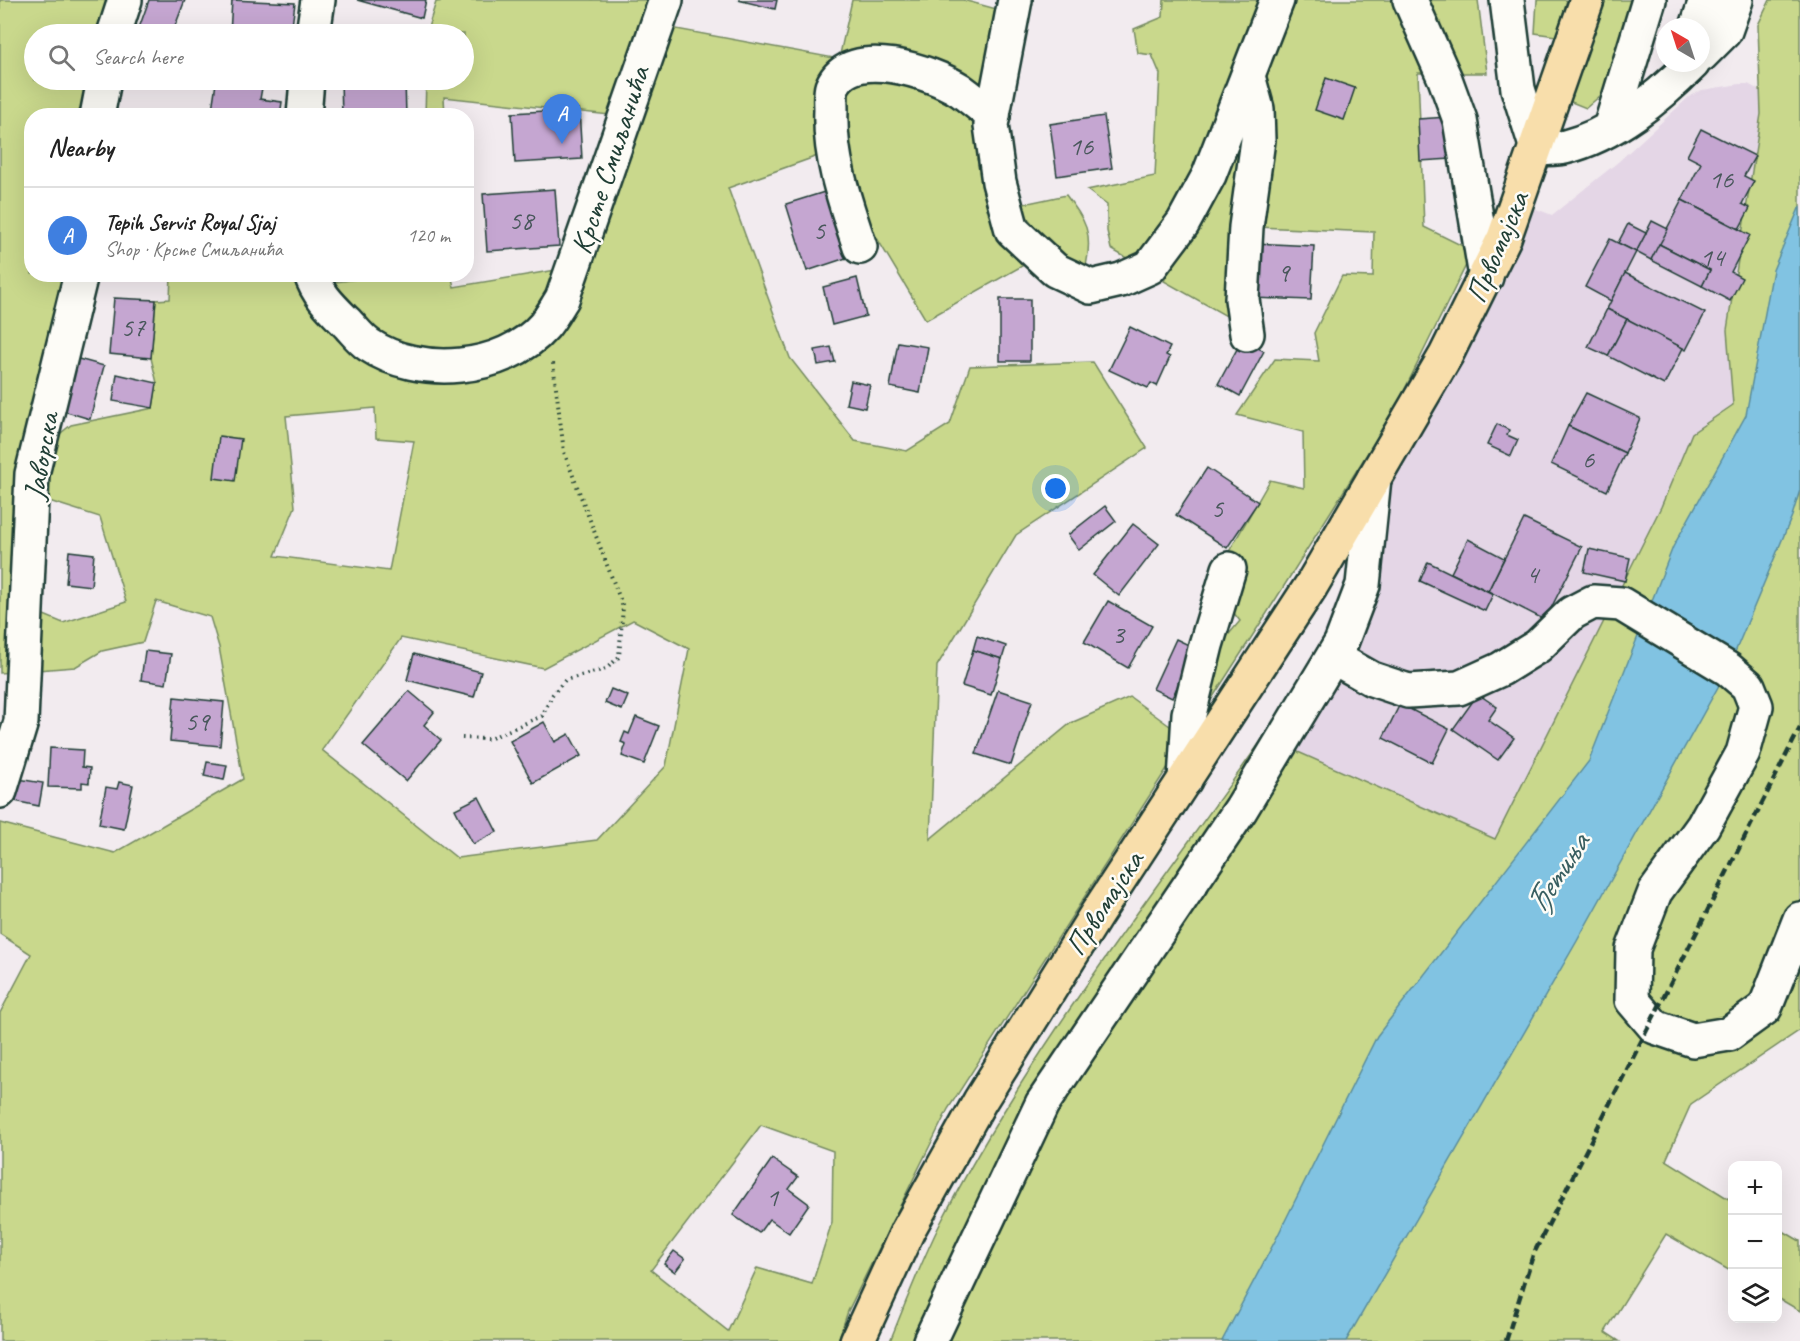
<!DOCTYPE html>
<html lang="en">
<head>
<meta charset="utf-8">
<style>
  :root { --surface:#fff; --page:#f6f6f6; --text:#222; --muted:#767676; --line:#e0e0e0; --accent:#7c3aed }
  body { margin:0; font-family:Caveat,sans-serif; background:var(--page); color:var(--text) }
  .controls { position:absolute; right:18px; bottom:18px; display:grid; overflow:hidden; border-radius:12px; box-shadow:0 6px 24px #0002 }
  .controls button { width:54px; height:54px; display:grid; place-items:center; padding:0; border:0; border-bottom:2px solid var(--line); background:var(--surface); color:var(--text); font:30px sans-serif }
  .compass { position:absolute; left:1656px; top:18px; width:54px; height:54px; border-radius:50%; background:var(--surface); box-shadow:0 6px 24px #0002; rotate:321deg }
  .you { position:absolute; left:1056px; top:489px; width:21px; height:21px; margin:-15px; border:4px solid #fff; border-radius:50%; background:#1a73e8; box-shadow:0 0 0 9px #1a73e833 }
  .badge { display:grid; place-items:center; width:39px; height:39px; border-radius:50%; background:var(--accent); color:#fff; font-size:20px; font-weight:700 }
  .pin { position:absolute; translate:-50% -50px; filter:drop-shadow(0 2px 3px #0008) }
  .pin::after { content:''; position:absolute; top:32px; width:21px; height:18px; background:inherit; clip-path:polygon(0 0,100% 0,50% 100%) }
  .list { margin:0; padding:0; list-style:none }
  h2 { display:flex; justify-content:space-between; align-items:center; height:78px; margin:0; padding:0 24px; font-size:26px }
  h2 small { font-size:20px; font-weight:400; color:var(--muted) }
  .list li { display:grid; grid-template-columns:39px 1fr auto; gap:18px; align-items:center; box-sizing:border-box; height:96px; padding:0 24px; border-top:2px solid var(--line) }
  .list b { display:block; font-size:22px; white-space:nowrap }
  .list p { margin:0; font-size:20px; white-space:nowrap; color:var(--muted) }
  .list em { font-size:20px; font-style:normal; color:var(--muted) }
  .icon { flex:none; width:33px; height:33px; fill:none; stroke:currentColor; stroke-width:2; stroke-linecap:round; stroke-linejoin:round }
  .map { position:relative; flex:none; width:1800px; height:1341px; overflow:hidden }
  .search { position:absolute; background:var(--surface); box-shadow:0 6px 24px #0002; left:24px; top:24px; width:450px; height:66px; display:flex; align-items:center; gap:15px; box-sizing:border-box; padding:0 21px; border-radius:33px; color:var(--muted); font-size:22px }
  .panel { position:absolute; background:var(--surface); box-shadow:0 6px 24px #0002; left:24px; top:108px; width:450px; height:174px; border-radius:24px }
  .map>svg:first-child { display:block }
  .built { fill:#e4d6e6 }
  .green { fill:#c9d88c; stroke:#748a60; stroke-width:1.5; fill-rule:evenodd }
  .water { fill:#81c3e2; stroke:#5a8d9c; stroke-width:1.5 }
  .building { fill:#c5a6d1; stroke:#1f3d34; stroke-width:1.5 }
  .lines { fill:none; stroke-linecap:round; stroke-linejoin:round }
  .minor-casing { stroke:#1f3d34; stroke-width:38 }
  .major-casing { stroke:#1f3d34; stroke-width:38 }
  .path { stroke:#1f3d34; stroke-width:4; stroke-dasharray:1.5 4.5; stroke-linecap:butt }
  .minor { stroke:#fdfcf7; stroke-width:33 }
  .major { stroke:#f8deab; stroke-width:33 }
  .rail { stroke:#1f3d34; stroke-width:4.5; stroke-dasharray:9 4.5; stroke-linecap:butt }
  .labels { text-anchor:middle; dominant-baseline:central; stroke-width:5; stroke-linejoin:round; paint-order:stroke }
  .number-label { font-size:27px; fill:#48575b }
  .street-label { font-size:30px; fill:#1f3d34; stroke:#fdfcf7 }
  .water-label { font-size:32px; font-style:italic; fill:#385e60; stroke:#fdfcf7 }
</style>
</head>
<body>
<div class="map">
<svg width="1800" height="1341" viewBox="0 0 1800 1341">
  <rect width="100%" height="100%" fill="#f2ebef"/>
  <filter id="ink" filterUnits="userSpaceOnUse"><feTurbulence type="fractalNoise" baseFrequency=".0167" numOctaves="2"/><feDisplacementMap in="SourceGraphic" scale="12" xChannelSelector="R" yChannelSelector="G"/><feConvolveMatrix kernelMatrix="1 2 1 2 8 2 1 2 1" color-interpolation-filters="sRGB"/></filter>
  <g filter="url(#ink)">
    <polygon class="built" points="1740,84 1748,84 1761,91 1761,114 1728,330 1733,405 1692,433 1661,507 1495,839 1281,745 1353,557 1531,207 1552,215 1618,162 1689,97 1702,90"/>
    <g class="green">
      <path d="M0,0H135L126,34H34V80H115L110,115L32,116V274L92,275L47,444L71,425L153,408L157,383L151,358L156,300L170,299L171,275H308L362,359L542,348L666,27L839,59L852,0H963L1000,10L982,85L977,159L990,207L1022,266L926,320L826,153L728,188L790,358L855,441L907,451L950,424L970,366L1093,362L1147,448L1016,535L937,666L930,839L1071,723L1130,697L1174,729L1218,647L1240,621L1211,583L1270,480L1304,488L1303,432L1237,415L1275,359L1319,361L1314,333L1342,276L1373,277L1374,232L1257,227L1228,317L1164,281L1266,77L1293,0H1478L1487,73H1418L1424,227L1473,251L1394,411L1267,613L948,1109L848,1311L838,1341H0V1013L31,954L0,934V823L115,853L243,779L219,647L210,617L156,601L143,642L102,651L75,667L0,673ZM375,408L376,438L414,441L389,571L275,556L295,507L286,416ZM49,501L100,517L126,602L63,623L32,610ZM633,620L689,649L666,766L597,840L457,858L322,750L401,638L543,668ZM761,1125L833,1151L832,1222L812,1284L757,1268L728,1331L651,1270Z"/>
      <polygon points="452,0 658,0 619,116 444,97 445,115 425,116 426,80 464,80 464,34 426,34 436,2"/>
      <polygon points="1164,0 1261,0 1194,182 1164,230 1130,260 1111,249 1107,231 1107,205 1087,190 1155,176 1160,74 1152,55 1138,53 1134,29 1163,17"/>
      <polygon points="1537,0 1567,0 1556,36 1535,33"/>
      <polygon points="1602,0 1635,0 1608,89 1586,108 1569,101"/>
      <path d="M1770,0H1800V1030L1691,1104L1666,1160L1732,1201V1272L1666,1234L1605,1332L1619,1341H890C906,1302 921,1262 940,1224C1029,1051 1152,895 1264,737L1495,839L1661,507L1692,433L1733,405L1727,330L1761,114L1758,25Z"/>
      <path d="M1066,195C1086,222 1093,232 1086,266C1055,259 1036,230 1019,205Z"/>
      <polygon points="568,268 537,323 447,361 382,343 328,283 387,275 451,274 454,287"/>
      <polygon points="1778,1228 1800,1241 1800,1311 1778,1298"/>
    </g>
    <polygon class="water" points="1800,206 1800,490 1792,516 1728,669 1577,941 1346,1341 1222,1341 1275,1241 1377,1036 1589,761 1673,547 1746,415 1773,270"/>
    <g class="building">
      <polygon points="149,0 185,0 172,34 155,34 139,28"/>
      <polygon points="232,0 295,3 291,34 230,34"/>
      <polygon points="357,0 426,0 422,18"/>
      <polygon points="738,0 777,0 775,9"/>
      <polygon points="1326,78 1355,88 1344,120 1315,110"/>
      <polygon points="341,80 405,80 406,116 342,116"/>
      <polygon points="216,83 262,88 260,99 282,102 280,116 211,116"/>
      <polygon points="579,109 582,159 515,163 512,113"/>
      <polygon points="1104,116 1112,168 1057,176 1050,124"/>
      <polygon points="1448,117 1451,159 1420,161 1418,119"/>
      <polygon points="1701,129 1755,156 1744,176 1754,181 1742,204 1750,208 1739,229 1682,200 1701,163 1687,156"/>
      <polygon points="555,189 559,246 487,251 483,194"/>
      <polygon points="831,190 852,256 807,271 786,204"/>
      <polygon points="1682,200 1750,235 1731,272 1742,278 1730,301 1702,286 1710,270 1659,244"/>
      <polygon points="1652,221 1668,229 1651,260 1636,252"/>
      <polygon points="1628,224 1646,233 1636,252 1618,243"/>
      <polygon points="1610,239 1636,252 1611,301 1585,287"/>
      <polygon points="1254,243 1314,246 1311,300 1252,298"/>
      <polygon points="1659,244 1710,270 1702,286 1651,260"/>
      <polygon points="1625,273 1705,313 1686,350 1607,309"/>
      <polygon points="857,278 866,316 832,325 823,287"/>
      <polygon points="114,298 156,300 151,358 109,354"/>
      <rect x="1000" y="299" width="30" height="62"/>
      <polygon points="1607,309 1627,319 1608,356 1588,347"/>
      <polygon points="1627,319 1683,348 1664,385 1608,356"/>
      <polygon points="1130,327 1170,347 1166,355 1170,357 1157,386 1151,383 1148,388 1109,370"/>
      <polygon points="1242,340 1264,351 1240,396 1218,384"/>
      <polygon points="898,342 928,347 920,393 890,387"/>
      <polygon points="831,347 835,362 818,365 815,350"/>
      <polygon points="75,358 104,366 90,419 60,410"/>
      <polygon points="117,374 157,383 153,408 113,401"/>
      <polygon points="851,381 870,385 865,408 846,404"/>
      <polygon points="1586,393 1640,418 1625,453 1568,426"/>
      <polygon points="1497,424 1509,430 1507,435 1518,440 1511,456 1487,445"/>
      <polygon points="1568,426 1625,453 1607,491 1551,464"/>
      <polygon points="219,436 241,439 235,481 214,478"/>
      <polygon points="1207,468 1258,502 1227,548 1176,515"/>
      <polygon points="1105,506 1116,521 1079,550 1068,535"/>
      <polygon points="1524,519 1582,547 1545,620 1488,591"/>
      <polygon points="1133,524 1159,544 1119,596 1093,575"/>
      <polygon points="1468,539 1504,558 1488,591 1451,573"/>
      <polygon points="1589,549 1630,558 1625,581 1584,572"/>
      <polygon points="69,551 94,554 91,586 66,583"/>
      <polygon points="1428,562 1493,594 1485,611 1420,581"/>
      <polygon points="1108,601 1152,626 1128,668 1084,642"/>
      <polygon points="977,636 1006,646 1002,659 973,650"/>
      <polygon points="1176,639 1195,648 1172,698 1153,689"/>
      <polygon points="973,650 1002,659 991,695 962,686"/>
      <polygon points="145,651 171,654 166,684 141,680"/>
      <polygon points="414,654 481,672 474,697 407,680"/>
      <polygon points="611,689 628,696 622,710 605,703"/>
      <polygon points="998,690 1032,701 1011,765 976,754"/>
      <polygon points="409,691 434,712 424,725 441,740 406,781 363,745"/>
      <polygon points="1478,694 1497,707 1488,720 1514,738 1498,760 1453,729"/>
      <polygon points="174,697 224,702 220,746 170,741"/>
      <polygon points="1400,704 1449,729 1432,763 1383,738"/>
      <polygon points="636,717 659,726 644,764 622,756 626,744 621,742 625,732 629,734"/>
      <polygon points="544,722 555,742 569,734 581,756 533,783 510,741"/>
      <polygon points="50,748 83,750 82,767 90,768 89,783 82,782 82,788 48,787"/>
      <polygon points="207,762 227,765 224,780 204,776"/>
      <polygon points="18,779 43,783 39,806 14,801"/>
      <polygon points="119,782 133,785 124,829 99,824 106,787 117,789"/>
      <polygon points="479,797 497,832 473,844 455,809"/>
      <polygon points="772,1159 798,1177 789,1189 809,1204 789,1233 769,1219 759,1233 733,1215"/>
      <polygon points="674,1251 685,1259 675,1272 664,1264"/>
    </g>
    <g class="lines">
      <defs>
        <g id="minor">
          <polyline points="1015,0 991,125 999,182 1012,230 1055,270 1091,287 1121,280 1150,267 1183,223 1209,175 1277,0"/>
          <polyline points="1410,0 1445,79 1460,120 1486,277"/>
          <path d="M1507,0L1518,89L1537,149C1546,148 1556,149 1565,147C1614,135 1658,98 1693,63"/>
          <polyline points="1697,27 1706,0"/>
          <polyline points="114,34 125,0"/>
          <polyline points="313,34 318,0"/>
          <polyline points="1701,55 1725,31 1736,0"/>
          <polyline points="97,116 104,80"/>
          <polyline points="304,116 307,80"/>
          <polyline points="1610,128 1649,0"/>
          <path d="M860,247C845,202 829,158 831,110C831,103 830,93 832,87C850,44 932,72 960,90C971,98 982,107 993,116"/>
          <path d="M311,274C317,294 332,308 346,322C353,329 360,339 369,345C418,378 504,372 544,326C551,318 556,308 562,299L666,0"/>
          <polyline points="1247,334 1242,299 1246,227 1258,140 1257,109 1248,76"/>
          <polyline points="1333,657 1372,679 1408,691 1459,688 1501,669 1538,646 1572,613 1593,602 1621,604 1728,669 1748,686 1756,706 1743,753 1703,826 1655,892 1633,949 1632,1000 1655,1027 1693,1040 1729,1034 1765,1008 1800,919"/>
          <polyline points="1185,780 1189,714 1206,645 1229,569"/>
          <polyline points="0,791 21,722 32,474 81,274"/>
          <polyline points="930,1341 1042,1104 1241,809 1341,643 1363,585 1374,478"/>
        </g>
        <polyline id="major" points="857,1341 908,1230 980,1101 1096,915 1311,586 1446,355 1504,238 1587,0"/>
      </defs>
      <use href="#minor" class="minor-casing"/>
      <use href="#major" class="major-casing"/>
      <polyline class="path" points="462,738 489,739 542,716 553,694 565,680 606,669 619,657 623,607 564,452 553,363"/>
      <use href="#minor" class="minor"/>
      <use href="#major" class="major"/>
      <polyline class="rail" points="1506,1341 1533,1255 1800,728"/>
    </g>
  </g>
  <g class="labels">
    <g class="number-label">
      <text x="1081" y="146">16</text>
      <text x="1721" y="179">16</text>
      <text x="521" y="220">58</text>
      <text x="819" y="230">5</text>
      <text x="1712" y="257">14</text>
      <text x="1283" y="272">9</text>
      <text x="133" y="327">57</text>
      <text x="1588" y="459">6</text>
      <text x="1217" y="508">5</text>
      <text x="1532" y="574">4</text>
      <text x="1118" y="634">3</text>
      <text x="197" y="721">59</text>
      <text x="772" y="1197">1</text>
    </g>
    <g class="street-label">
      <text transform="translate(610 160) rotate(-72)">Крсте Смиљанића</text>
      <text transform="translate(1497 247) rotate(-67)">Првомајска</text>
      <text transform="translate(41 456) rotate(-80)">Јаворска</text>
      <text transform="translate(1104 903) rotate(-57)">Првомајска</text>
    </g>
    <g class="water-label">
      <text transform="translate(1557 874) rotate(-57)">Ђетиња</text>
    </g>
  </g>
</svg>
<div class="controls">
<button>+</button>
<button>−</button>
<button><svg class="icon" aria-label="layers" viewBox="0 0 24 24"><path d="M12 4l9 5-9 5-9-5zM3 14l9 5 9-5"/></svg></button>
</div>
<svg class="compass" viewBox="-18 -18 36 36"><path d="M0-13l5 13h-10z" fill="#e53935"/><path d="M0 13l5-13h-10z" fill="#767676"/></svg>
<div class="you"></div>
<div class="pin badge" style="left:562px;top:144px;background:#3f7fe0">A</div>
<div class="search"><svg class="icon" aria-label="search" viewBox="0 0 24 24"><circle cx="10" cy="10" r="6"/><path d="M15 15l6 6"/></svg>Search here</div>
<section class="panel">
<h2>Nearby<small></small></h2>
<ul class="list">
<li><span class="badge" style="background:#3f7fe0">A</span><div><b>Tepih Servis Royal Sjaj</b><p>Shop · Крсте Смиљанића</p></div><em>120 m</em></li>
</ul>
</section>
</div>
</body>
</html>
